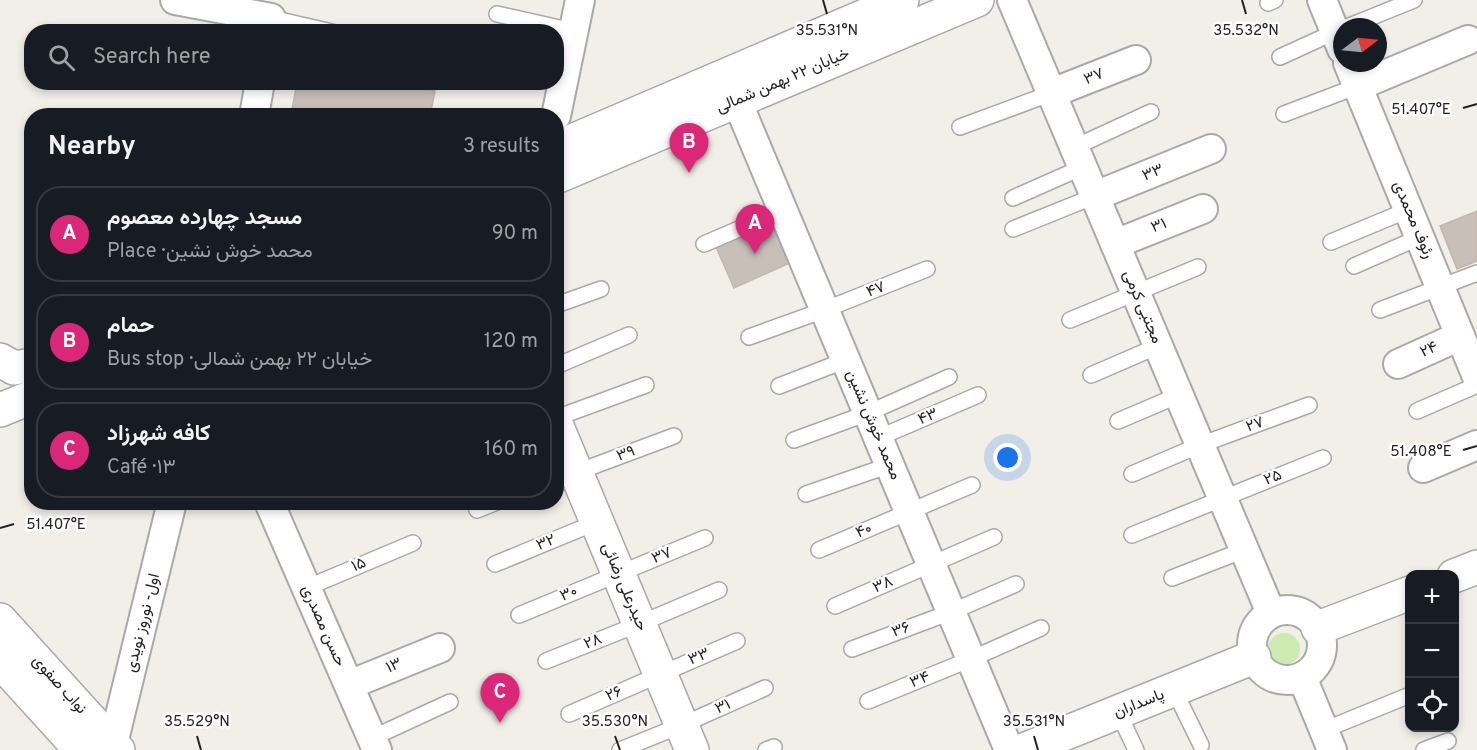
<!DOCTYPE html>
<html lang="en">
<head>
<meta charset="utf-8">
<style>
  :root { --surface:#171b24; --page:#20242c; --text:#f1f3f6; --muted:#9ea1a6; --line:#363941; --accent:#db2777 }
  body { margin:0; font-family:Overpass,Vazirmatn,sans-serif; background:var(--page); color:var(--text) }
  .controls { position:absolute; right:18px; bottom:18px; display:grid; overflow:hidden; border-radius:12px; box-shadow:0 3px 9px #0003 }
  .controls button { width:54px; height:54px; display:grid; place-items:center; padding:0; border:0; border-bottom:2px solid var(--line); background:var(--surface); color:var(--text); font:30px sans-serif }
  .compass { position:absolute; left:1333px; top:18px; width:54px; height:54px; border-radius:50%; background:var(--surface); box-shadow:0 3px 9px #0003; rotate:74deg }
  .you { position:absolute; left:1008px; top:458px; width:21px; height:21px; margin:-15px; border:4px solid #fff; border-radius:50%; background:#1a73e8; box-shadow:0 0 0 9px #1a73e833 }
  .badge { display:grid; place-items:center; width:39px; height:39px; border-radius:50%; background:var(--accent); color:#fff; font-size:20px; font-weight:700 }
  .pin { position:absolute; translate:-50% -50px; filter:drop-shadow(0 2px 3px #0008) }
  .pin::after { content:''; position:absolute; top:32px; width:21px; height:18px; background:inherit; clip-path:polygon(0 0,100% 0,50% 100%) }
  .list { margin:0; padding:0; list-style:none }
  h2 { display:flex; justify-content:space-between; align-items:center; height:78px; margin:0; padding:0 24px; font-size:26px }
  h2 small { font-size:20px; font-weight:400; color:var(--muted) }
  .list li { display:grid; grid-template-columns:39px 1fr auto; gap:18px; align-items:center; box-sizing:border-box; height:96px; margin:0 12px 12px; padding:0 12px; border:2px solid var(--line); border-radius:24px }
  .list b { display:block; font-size:22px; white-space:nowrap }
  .list p { margin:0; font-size:20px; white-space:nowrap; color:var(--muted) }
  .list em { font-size:20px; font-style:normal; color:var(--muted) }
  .icon { flex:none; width:33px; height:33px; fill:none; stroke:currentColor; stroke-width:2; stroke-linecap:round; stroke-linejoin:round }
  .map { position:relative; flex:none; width:1477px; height:750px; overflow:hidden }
  .search { position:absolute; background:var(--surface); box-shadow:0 3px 9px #0003; left:24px; top:24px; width:540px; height:66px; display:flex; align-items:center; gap:15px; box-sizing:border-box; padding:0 21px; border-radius:24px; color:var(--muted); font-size:22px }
  .panel { position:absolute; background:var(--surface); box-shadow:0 3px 9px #0003; left:24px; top:108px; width:540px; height:402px; border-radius:24px }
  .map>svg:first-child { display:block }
  .grass { fill:#cdebb0 }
  .building { fill:#c7bfb8; stroke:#c4b6ab; stroke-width:1.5 }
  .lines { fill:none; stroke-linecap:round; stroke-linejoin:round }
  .service-casing { stroke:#a9a9a9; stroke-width:18 }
  .minor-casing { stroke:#a9a9a9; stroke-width:32 }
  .tertiary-casing { stroke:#a9a9a9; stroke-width:36 }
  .service { stroke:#fff; stroke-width:15 }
  .minor { stroke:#fff; stroke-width:28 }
  .tertiary { stroke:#fff; stroke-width:33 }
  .ticks { fill:none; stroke:#222; stroke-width:2 }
  .labels { text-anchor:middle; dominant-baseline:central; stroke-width:5; stroke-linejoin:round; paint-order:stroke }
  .street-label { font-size:16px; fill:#222; stroke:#fff }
  .ticks-label { font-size:15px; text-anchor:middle; fill:#222; stroke:#fff; stroke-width:5; stroke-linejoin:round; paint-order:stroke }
</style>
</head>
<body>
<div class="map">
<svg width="1477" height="750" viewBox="0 0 1477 750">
  <rect width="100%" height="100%" fill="#f2efe9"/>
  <circle class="grass" cx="1284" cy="649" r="16"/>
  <g class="building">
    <polygon points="297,82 395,82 435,91 430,116 294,116 291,115"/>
    <polygon points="1477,211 1477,261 1457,269 1440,226"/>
    <polygon points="777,220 794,261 734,288 716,247"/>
  </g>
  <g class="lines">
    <defs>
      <g id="service">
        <polyline points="1268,3 1275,0"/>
        <polyline points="497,14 573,31"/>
        <polyline points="271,18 332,32"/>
        <polyline points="1347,27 1414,0"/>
        <polyline points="1280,57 1339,30"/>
        <polyline points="1284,114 1358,86"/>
        <polyline points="960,127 1052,93"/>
        <polyline points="1075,147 1151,112"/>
        <polyline points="1013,198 1083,167"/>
        <polyline points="1013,229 1095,196"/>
        <polyline points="1331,242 1408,210"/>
        <polyline points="704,244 783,210"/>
        <polyline points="1354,266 1420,237"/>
        <polyline points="556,305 601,289"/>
        <polyline points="1380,310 1477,273"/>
        <polyline points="1070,320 1198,267"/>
        <polyline points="749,337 824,310 927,269"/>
        <polyline points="556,366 629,335"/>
        <polyline points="1091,375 1158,346"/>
        <polyline points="779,386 846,360"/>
        <polyline points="1417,411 1477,385"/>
        <polyline points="556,418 646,385"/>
        <polyline points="1118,421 1179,395"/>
        <polyline points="878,438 978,395"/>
        <polyline points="794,440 868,413 949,377"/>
        <polyline points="1132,474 1200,445 1309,405"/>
        <polyline points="556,480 674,436"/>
        <polyline points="806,494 890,465"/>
        <polyline points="477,510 497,502"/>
        <polyline points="1132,535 1323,458"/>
        <polyline points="819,550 972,485"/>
        <polyline points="495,564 597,522"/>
        <polyline points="1172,578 1244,550"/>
        <polyline points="306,588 413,543"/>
        <polyline points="835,606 994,537"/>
        <polyline points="519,615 705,538"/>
        <polyline points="852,649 951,612 1016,584"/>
        <polyline points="546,661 639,624 719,590"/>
        <polyline points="1174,690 1201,745"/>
        <polyline points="868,701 971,659 1041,628"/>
        <polyline points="1118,712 1136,750"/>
        <polyline points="569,714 737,641"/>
        <polyline points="1324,730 1410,695"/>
        <polyline points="372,738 450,702"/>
        <polyline points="620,750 682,725 765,688"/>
        <polyline points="766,750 774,747"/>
        <polyline points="1424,750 1448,741"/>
      </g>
      <g id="minor">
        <polyline points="175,0 271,18"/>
        <polyline points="1012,0 1271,613"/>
        <polyline points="1322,0 1342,49"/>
        <polyline points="1348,63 1477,377"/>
        <polyline points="1358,86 1468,40"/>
        <polyline points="1052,93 1136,60"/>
        <polyline points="737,101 1009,750"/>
        <polyline points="254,116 260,82"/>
        <polyline points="556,116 580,0"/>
        <polyline points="1095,196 1211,149"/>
        <polyline points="1115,244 1203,209"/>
        <polyline points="1398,364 1460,336"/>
        <polyline points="1423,468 1477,445"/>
        <polyline points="269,502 377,750"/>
        <circle cx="1287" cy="645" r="35"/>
        <polyline points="1302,677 1332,750"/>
        <polyline points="349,685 440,648"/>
        <polyline points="113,744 172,502"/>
      </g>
      <g id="tertiary">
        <polyline points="556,148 902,0"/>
        <polyline points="556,177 977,0"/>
        <polyline points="0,360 14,368 32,365"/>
        <polyline points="0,410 32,397"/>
        <polyline points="556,424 692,750"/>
        <polyline points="1454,576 1477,567"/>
        <polyline points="0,620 118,750"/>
        <polyline points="1318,628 1410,593"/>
        <polyline points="0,661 81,750"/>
        <polyline points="1024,750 1254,657"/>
      </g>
    </defs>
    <use href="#service" class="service-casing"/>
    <use href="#minor" class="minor-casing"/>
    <use href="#tertiary" class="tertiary-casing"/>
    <use href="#service" class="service"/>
    <use href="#minor" class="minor"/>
    <use href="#tertiary" class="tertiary"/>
  </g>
  <path class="ticks" d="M823,0L827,14M1242,0L1246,14M1463,108L1477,104M1463,450L1477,446M0,528L14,524M197,736L201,750M615,736L620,750M1034,736L1038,750"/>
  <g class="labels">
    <g class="street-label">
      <text transform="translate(1094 77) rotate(-22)">۳۷</text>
      <text transform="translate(783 81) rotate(-23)">خیابان ۲۲ بهمن شمالی</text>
      <text transform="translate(1153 173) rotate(-22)">۳۳</text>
      <text transform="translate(1413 220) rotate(67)">رئوف محمدی</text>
      <text transform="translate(1159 226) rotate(-21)">۳۱</text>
      <text transform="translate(876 290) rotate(-21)">۴۷</text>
      <text transform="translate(1142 307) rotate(67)">مجتبی کرمی</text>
      <text transform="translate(1429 350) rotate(-24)">۲۴</text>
      <text transform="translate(928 417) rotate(-23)">۴۳</text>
      <text transform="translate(873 425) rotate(67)">محمد خوش نشین</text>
      <text transform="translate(1255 425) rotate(-20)">۲۷</text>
      <text transform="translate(626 454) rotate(-20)">۳۹</text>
      <text transform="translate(1273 478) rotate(-22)">۲۵</text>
      <text transform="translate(864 531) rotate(-23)">۴۰</text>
      <text transform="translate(546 543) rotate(-22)">۳۲</text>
      <text transform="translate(662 556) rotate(-23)">۳۷</text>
      <text transform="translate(359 565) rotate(-23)">۱۵</text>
      <text transform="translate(883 585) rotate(-24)">۳۸</text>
      <text transform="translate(624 587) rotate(67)">حیدرعلی رضائی</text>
      <text transform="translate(569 594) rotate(-23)">۳۰</text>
      <text transform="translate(143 623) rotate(-76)">اول- نوروز نویدی</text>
      <text transform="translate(323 626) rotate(66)">حسن مصدری</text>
      <text transform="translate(901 630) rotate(-21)">۳۶</text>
      <text transform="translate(593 642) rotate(-22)">۲۸</text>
      <text transform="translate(699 657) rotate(-23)">۳۳</text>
      <text transform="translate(394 666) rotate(-23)">۱۳</text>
      <text transform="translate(920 680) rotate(-22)">۳۴</text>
      <text transform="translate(59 685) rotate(48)">نواب صفوی</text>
      <text transform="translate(614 694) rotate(-24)">۲۶</text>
      <text transform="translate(1139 704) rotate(-22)">پاسداران</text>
      <text transform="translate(723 707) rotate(-24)">۳۱</text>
    </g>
  </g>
  <g class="ticks-label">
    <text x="827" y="35">35.531°N</text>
    <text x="1246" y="35">35.532°N</text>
    <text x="1421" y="114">51.407°E</text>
    <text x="1421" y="456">51.408°E</text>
    <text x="56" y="529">51.407°E</text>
    <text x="197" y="726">35.529°N</text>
    <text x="615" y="726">35.530°N</text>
    <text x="1034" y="726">35.531°N</text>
  </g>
</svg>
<div class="controls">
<button>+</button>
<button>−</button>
<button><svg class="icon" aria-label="locate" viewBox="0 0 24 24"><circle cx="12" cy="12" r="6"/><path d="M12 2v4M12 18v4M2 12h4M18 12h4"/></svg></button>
</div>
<svg class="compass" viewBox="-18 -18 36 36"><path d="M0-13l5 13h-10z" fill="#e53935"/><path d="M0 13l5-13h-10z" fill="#9ea1a6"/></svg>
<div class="you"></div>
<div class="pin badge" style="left:755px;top:254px">A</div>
<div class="pin badge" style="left:689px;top:173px">B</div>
<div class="pin badge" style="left:500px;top:723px">C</div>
<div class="search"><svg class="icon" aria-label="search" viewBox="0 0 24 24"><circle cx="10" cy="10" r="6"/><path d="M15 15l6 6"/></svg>Search here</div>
<section class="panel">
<h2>Nearby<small>3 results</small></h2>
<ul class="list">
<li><span class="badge">A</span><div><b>مسجد چهارده معصوم</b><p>Place · محمد خوش نشین</p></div><em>90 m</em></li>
<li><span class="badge">B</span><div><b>حمام</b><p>Bus stop · خیابان ۲۲ بهمن شمالی</p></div><em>120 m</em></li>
<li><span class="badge">C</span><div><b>کافه شهرزاد</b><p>Café · ۱۳</p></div><em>160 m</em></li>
</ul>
</section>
</div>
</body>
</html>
